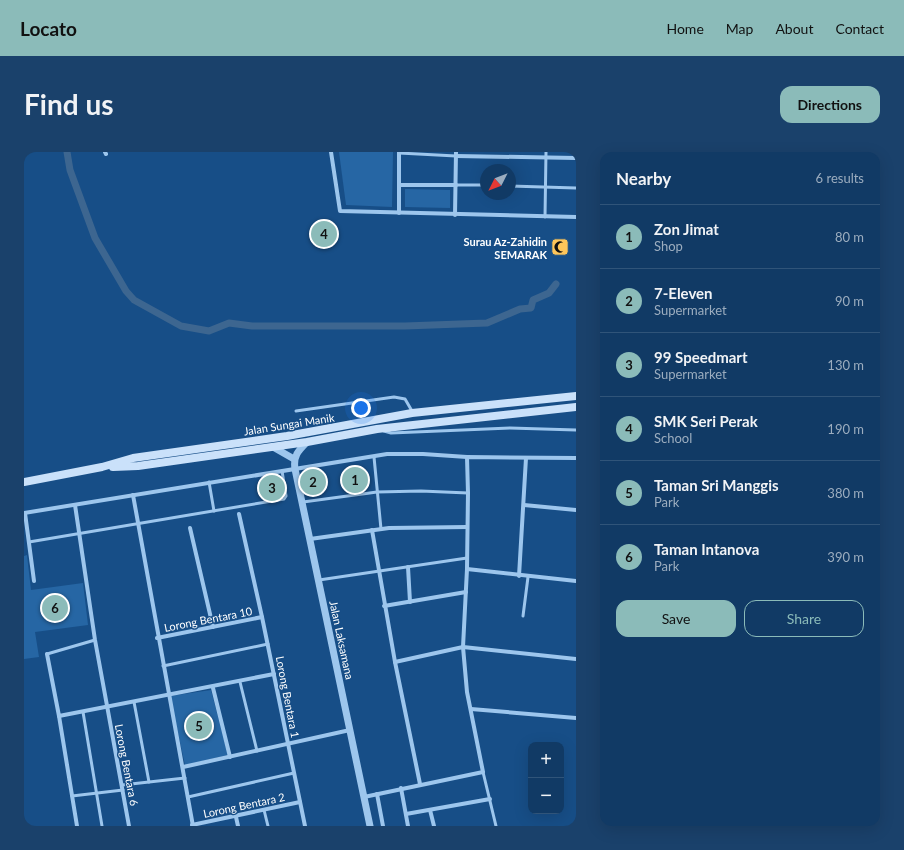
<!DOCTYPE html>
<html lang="en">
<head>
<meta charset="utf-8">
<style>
  :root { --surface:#113a65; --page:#1a416b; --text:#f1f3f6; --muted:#9cadbf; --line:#305479; --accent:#8bbbb9 }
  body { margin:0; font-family:Lato,sans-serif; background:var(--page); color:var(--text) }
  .controls { position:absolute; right:12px; bottom:12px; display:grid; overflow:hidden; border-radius:8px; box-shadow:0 4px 16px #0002 }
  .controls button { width:36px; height:36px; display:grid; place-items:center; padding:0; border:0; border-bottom:1px solid var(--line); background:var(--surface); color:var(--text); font:20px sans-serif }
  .compass { position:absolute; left:456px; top:12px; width:36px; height:36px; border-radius:50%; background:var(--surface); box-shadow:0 4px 16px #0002; rotate:228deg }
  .you { position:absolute; left:337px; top:256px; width:14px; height:14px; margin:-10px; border:3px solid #fff; border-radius:50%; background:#1a73e8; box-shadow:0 0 0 6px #1a73e833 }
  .badge { display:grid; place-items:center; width:26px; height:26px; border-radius:50%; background:var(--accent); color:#111; font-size:13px; font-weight:700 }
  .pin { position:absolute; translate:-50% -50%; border:2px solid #fff; box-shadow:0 1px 4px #0006 }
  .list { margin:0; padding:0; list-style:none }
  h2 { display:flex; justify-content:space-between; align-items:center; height:52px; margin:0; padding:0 16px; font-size:17px }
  h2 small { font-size:13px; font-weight:400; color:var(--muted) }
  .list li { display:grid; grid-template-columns:26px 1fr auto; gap:12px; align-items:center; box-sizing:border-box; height:64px; padding:0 16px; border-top:1px solid var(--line) }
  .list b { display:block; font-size:15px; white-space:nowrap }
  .list p { margin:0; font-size:13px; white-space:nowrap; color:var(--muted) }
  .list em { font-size:13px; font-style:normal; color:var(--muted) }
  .actions { display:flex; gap:8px; padding:12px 16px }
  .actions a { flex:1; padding:9px 0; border:1px solid var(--accent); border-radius:12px; text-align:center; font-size:14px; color:var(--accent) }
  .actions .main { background:var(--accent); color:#111 }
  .map { position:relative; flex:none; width:552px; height:674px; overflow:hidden; border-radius:12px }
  header { display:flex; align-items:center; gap:24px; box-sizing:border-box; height:56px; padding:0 20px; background:var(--accent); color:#111 }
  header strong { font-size:19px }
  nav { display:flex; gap:22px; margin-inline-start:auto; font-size:14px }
  .intro { display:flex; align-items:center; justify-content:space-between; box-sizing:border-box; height:96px; padding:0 24px }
  h1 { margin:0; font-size:28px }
  .button { padding:10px 18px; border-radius:12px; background:var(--accent); color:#111; font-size:14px; font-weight:700 }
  main { display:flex; gap:24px; padding:0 24px }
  aside { flex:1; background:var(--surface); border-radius:12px; box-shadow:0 4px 16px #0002 }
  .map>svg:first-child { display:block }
  .green { fill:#2666a4 }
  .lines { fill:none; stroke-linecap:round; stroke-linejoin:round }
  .canal { stroke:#3d6690; stroke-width:7 }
  .service { stroke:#9dc6ed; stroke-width:3 }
  .minor { stroke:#9dc6ed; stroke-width:4 }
  .tertiary { stroke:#9dc6ed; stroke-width:7 }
  .secondary { stroke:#cae1fa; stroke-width:8 }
  .labels { text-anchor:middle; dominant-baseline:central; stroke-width:3; stroke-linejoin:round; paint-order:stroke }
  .poi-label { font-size:11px; font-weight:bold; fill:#fff; stroke:#174e87; text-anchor:end }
  .street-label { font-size:11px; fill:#fff; stroke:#174e87 }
</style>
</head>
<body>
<header>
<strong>Locato</strong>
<nav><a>Home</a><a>Map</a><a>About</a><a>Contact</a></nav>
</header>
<div class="intro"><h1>Find us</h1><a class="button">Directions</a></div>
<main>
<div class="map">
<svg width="552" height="674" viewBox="0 0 552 674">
  <rect width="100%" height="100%" fill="#174e87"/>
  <g class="green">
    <polygon points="315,0 369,0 368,55 322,53"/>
    <polygon points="381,37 426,38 426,56 381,55"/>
    <polygon points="3,403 7,438 59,431 64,473 11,480 15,505 0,507 0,404"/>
    <polygon points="187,538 204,603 161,613 146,544"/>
  </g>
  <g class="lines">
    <polyline class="canal" points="43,0 46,18 71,86 102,139 110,148 157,174 185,179 205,171 228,174 381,174 463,171 496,157 507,156 509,148 525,141 532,132"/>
    <g class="service">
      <polyline points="375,1 432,4"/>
      <polyline points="432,33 462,33"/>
      <polyline points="486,34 552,36"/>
      <polyline points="521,65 522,0"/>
      <polyline points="272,259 370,245 381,247 388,259"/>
      <polyline points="360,279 367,281 486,276 552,278"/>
      <polyline points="350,305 357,377"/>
      <polyline points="185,330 190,359"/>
      <polyline points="279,350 353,340 397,339 444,341"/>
      <polyline points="5,390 260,347 262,344 258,319"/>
      <polyline points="295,428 443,406"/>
      <polyline points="499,464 504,425"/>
      <polyline points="23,502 71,488"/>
      <polyline points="139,514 244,492"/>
      <polyline points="216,530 233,599"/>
      <polyline points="110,550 125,630"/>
      <polyline points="59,560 78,674"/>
      <polyline points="459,620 472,674"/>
      <polyline points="98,633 161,626"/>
      <polyline points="48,644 99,638"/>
      <polyline points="164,645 270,621"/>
      <polyline points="240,658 244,674"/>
    </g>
    <g class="minor">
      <polyline points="81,0 82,2"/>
      <polyline points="307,0 316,59 552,65"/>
      <polyline points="432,4 552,6"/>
      <polyline points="375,33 432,33"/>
      <polyline points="375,61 375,0"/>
      <polyline points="431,63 432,0"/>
      <polyline points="109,343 169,674"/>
      <polyline points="51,353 71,488 105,674"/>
      <polyline points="500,353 552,358"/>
      <polyline points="0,361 363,302 399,302 443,305"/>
      <polyline points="1,361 10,429"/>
      <polyline points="215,362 238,465 281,674"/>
      <polyline points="166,376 189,475"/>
      <polyline points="348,378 371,510 396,632"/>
      <polyline points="286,387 365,376 443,375"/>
      <polyline points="384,415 386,450"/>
      <polyline points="443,417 552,429"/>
      <polyline points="495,424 502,306"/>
      <polyline points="360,454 442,440"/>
      <polyline points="133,486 238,465"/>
      <polyline points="23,502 35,564 250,522"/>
      <polyline points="371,510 439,495 552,507"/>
      <polyline points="189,536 206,605"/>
      <polyline points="447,557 552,566"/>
      <polyline points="35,564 53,674"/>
      <polyline points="159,615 326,578"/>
      <polyline points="377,636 384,674"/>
      <polyline points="353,642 359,674"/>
      <polyline points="340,645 459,620 443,540 439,495 443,417 444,341 443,305 552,306"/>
      <polyline points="406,658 410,674"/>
      <polyline points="382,662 466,647"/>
      <polyline points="212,665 214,674"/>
      <polyline points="168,673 276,650"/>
    </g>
    <g class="tertiary">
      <path d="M283,290C274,299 269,304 271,317L346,674"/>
      <polyline points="249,295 270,307"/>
    </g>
    <g class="secondary">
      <polyline points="89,315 114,314 283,290 353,277 552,255"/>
      <polyline points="0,330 78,315 109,306 263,284 388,261 552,244"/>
    </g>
  </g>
  <defs>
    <symbol id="mosque-square" viewBox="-11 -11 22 22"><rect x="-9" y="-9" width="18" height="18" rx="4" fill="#ffc65a" stroke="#174e87"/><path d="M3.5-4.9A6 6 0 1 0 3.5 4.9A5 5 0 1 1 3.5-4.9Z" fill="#111"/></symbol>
  </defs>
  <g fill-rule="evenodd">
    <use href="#mosque-square" x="526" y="85" width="20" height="20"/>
  </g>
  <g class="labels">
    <g class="poi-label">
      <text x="523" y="89">Surau Az-Zahidin<tspan x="523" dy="13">SEMARAK</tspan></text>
    </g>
    <g class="street-label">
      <text transform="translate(265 272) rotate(-9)">Jalan Sungai Manik</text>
      <text transform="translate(184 467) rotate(-11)">Lorong Bentara 10</text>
      <text transform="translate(318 488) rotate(78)">Jalan Laksamana</text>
      <text transform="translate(264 545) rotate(79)">Lorong Bentara 1</text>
      <text transform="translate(103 613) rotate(79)">Lorong Bentara 6</text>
      <text transform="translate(220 653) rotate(-12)">Lorong Bentara 2</text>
    </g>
  </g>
</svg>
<div class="controls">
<button>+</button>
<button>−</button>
</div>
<svg class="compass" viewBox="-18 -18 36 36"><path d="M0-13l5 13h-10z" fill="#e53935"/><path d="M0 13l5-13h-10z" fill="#9cadbf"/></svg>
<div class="you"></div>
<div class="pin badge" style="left:331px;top:328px">1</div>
<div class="pin badge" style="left:289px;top:330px">2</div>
<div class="pin badge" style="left:248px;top:336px">3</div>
<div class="pin badge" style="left:300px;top:82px">4</div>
<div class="pin badge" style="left:175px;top:574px">5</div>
<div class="pin badge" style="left:31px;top:456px">6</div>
</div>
<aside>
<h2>Nearby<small>6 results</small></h2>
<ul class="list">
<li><span class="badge">1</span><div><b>Zon Jimat</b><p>Shop</p></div><em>80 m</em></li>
<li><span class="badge">2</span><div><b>7-Eleven</b><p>Supermarket</p></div><em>90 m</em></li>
<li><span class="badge">3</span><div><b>99 Speedmart</b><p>Supermarket</p></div><em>130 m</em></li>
<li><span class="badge">4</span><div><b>SMK Seri Perak</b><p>School</p></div><em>190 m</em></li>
<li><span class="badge">5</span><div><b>Taman Sri Manggis</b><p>Park</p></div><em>380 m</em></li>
<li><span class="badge">6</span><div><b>Taman Intanova</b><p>Park</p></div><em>390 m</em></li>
</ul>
<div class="actions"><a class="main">Save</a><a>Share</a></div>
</aside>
</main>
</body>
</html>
